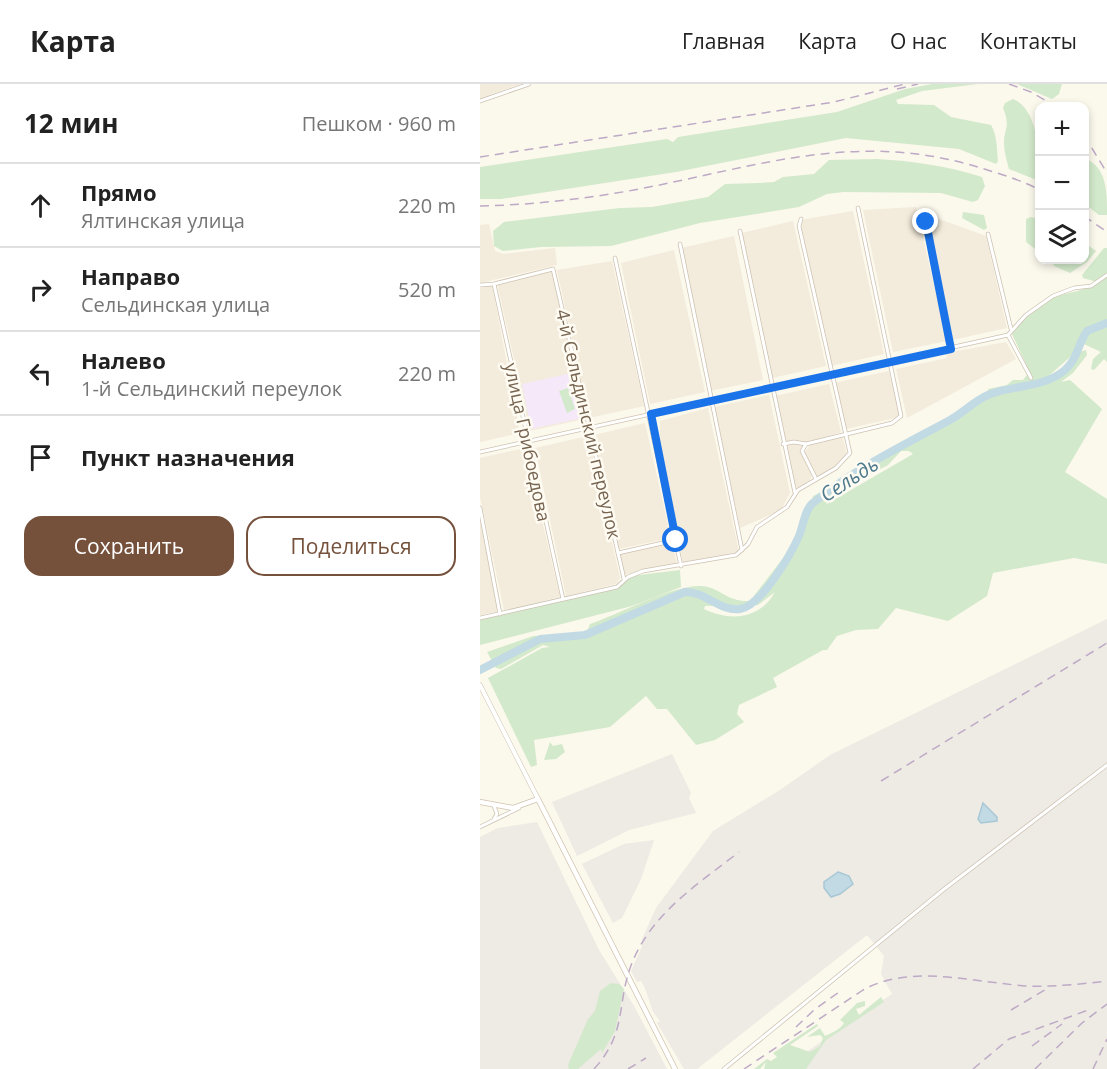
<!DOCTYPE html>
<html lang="ru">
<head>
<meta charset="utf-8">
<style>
  :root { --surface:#fff; --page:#f6f6f6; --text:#222; --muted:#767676; --line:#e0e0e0; --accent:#75513c }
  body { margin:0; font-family:"Open Sans",sans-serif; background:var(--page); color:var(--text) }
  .controls { position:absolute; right:18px; top:18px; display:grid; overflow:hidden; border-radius:12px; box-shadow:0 3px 9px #0003 }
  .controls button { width:54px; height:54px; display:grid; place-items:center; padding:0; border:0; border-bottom:2px solid var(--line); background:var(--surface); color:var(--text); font:30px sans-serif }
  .stop { position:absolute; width:18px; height:18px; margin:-14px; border:4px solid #1a73e8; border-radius:50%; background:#fff }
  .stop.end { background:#1a73e8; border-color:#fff; box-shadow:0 2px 6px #0008 }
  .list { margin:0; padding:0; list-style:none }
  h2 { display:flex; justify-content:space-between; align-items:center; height:78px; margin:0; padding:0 24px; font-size:26px }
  h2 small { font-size:20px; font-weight:400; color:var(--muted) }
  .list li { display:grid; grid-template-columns:39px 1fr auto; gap:18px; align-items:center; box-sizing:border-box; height:84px; padding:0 24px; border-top:2px solid var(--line) }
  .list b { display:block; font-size:22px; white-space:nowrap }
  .list p { margin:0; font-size:20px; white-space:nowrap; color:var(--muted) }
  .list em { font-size:20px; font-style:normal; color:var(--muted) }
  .actions { display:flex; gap:12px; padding:18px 24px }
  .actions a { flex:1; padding:14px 0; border:2px solid var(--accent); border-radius:18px; text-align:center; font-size:21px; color:var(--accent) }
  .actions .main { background:var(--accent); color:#fff }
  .icon { flex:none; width:33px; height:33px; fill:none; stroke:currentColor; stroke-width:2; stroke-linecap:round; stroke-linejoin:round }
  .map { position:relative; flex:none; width:627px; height:985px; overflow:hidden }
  header { display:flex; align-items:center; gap:36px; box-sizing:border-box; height:84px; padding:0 30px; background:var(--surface); border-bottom:2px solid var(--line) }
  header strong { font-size:28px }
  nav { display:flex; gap:33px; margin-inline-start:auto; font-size:21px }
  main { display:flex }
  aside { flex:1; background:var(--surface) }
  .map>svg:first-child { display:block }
  .residential { fill:#f3ebdb }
  .industrial { fill:#eeeae4 }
  .education { fill:#f5e8f8 }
  .green { fill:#d3e9cb; fill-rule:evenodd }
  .water { fill:#c1dae4; stroke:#a8c8d5; stroke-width:1.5 }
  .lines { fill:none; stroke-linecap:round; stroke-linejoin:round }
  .river { stroke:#c1dae4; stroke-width:8 }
  .minor-casing { stroke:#cdc2b2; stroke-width:4.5 }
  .tertiary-casing { stroke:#cdc2b2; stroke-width:5 }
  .secondary-casing { stroke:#d0c3b0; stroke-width:6 }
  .minor { stroke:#fff; stroke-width:3 }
  .tertiary { stroke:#fff; stroke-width:4 }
  .secondary { stroke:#fff; stroke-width:4.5 }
  .rail { stroke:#bdaac6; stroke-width:1.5; stroke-dasharray:9 6; stroke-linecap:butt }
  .route { stroke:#1a73e8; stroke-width:8 }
  .labels { text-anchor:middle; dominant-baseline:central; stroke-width:5; stroke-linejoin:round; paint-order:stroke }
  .street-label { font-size:18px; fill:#766350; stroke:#fefbf2 }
  .water-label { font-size:20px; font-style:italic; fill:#4e7a8e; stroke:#fefbf2 }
</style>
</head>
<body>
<header>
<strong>Карта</strong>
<nav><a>Главная</a><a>Карта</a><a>О нас</a><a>Контакты</a></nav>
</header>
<main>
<aside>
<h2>12 мин<small>Пешком · 960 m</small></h2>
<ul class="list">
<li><svg class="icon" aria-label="ahead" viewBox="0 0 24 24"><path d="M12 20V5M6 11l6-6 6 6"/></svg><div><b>Прямо</b><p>Ялтинская улица</p></div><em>220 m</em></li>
<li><svg class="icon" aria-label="right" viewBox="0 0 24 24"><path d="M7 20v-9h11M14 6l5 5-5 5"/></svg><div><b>Направо</b><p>Сельдинская улица</p></div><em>520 m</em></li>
<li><svg class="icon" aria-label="left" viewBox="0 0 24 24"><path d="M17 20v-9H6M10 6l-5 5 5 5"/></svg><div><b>Налево</b><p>1-й Сельдинский переулок</p></div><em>220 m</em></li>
<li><svg class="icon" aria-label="arrive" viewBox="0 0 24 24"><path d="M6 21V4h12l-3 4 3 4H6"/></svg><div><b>Пункт назначения</b></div></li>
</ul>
<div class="actions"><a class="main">Сохранить</a><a>Поделиться</a></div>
</aside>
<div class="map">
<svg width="627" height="985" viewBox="0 0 627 985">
  <rect width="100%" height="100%" fill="#fbf8ec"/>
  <g class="residential">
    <polygon points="0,0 40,0 0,14"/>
    <polygon points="436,123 467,257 413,268 383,126"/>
    <polygon points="373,127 404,270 351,282 320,136"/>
    <polygon points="459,135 506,152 527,244 472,256 446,136"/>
    <polygon points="313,137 346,282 292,294 262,149"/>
    <polygon points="9,140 15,167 24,170 75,164 77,181 0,199 0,141"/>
    <polygon points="254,152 283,296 230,307 201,164"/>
    <polygon points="194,166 225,308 170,320 141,179"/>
    <polygon points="132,177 164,322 109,334 77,186"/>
    <polygon points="72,187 104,335 50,347 17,199"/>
    <polygon points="12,201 40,349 0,358 0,204"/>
    <polygon points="526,258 536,275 427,334 416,285 467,274 466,269"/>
    <polygon points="409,287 420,333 366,345 354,299"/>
    <polygon points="349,300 361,348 324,360 321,368 332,391 330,396 317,404 313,395 295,312"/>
    <polygon points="289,311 310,409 301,426 260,444 234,323"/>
    <polygon points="228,324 259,468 203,479 180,360 180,337"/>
    <polygon points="165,339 191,454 138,465 114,351"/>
    <polygon points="362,351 367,370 354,383 338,395 324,369 331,360"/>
    <polygon points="108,352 140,494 136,500 86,512 55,364"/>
    <polygon points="45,364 80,513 24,526 0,413 0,374"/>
    <polygon points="0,437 19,527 0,531"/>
    <polygon points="192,458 197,480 144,491 140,470"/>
  </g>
  <g class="industrial">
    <polygon points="627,535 627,985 301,985 412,910 401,890 404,872 387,851 217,985 204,985 177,939 180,937 173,928 165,904 161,897 157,898 151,887 162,863 162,855 176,824 233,747 300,706 350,671"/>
    <polygon points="192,670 211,709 209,714 216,729 149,746 97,772 72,718"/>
    <polygon points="57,738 119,866 154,922 187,985 0,985 0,753 18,744"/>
    <polygon points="174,756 161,795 142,834 133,839 102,780 144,760"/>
  </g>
  <polygon class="education" points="92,289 103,334 51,345 42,300"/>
  <g class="green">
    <path d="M452,0H498L442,7L416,16L418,20L454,21L471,33L511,41C517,50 517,67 518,77L516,80L479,65L366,54L196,88L21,115H0V83L187,55L193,58L198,53L357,28L425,5Z"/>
    <polygon points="537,0 582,0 579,10 572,15"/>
    <path d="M533,15C559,25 560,74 559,97L529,85C527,77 524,68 524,59C524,44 531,43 523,24L525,19Z"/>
    <path d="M604,74C627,83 627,107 627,131H619L605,120Z"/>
    <path d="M397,75C433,77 468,82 502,93L505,102L498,116L493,118L461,109L363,108L347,110L319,123L220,139L131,162L61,163L23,167L14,162L13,147L24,138L140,124L172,123L228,113L245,100L279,99L294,98L303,93L334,90L349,76Z"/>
    <polygon points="483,128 504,131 507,144 504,146 482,134"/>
    <polygon points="551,133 559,135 559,168 546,158 546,135"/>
    <polygon points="605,159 616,167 607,178 590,189 574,182 571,176 604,176"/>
    <path d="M624,164H627V278L624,275L614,286L611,285L613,275L621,268L604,260H599L597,267L565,295C580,293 592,281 599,268L606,266L607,271L593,289L581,298L590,296L622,325L585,388L627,415V480L594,474L513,489L507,512L468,537L416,524L398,545L376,546L357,552L347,566H343L293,594L297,603L259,621L257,630L264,638L235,656L216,661L187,625H177L166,612L130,643L54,656L57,681L51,683L8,594L62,564L70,563L63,561L21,585L16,584L7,568L53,552L97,551L107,548L110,540C140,530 192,501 221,502C241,503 245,518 270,517L307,469L327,436L333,412L350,404L354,412L345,421L433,370L429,367H421L408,381L397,387L392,385L393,379C409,369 505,319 508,309C509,308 508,306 508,305L527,301L533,296H543L547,291L552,293L531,248C542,236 558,221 572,214C586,208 608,207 617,198L603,194L602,191ZM295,508C280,535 251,538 224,525L225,522L278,521Z"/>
    <polygon points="88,304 95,325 87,329 79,307"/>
    <polygon points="200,486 201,503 152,522 0,561 0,535 138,504 151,492"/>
    <polygon points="70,658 73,662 82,660 85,668 76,675 64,676"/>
    <polygon points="131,899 139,900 144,905 135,947 122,969 121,965 98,985 89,985 88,981 108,935 115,927 120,907"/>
    <path d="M401,913L404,918L346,956L326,985H284L286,978L280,985H274L287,975L291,977L297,973L293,969L337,940L338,942L310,961L330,968L340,962L343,954L340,951L327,953L340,944L345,952C350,950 361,945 364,939L360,936L377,919L385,917V922L376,925L379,931Z"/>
  </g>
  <g class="water">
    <polygon points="503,719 517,733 517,737 501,739 498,735"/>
    <polygon points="358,788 369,792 373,800 360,810 351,813 344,804 344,798"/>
  </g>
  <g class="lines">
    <path class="river" d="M0,586L60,555L105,551L205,508C225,507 240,528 260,525C281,522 311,470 319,452C323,442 325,425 333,419C374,385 424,361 470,336C483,329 494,317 508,311C535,300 562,305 585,286C598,274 598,260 607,247L627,239"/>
    <defs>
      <g id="minor">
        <polyline points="0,17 49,0"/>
        <polyline points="450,134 446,140 471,265"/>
        <polyline points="260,147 315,409"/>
        <polyline points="508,150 531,245"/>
        <polyline points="200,160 262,466"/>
        <polyline points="135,174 201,482"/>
        <polyline points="14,200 83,515"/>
        <polyline points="0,201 14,200 73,185 144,495"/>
        <polyline points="528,251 551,294"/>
        <polyline points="303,360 314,358 326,360"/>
        <polyline points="0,368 528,251 546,231 573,212 594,204 611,202 627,191"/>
        <polyline points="336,395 322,367 326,360 412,339 421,332 378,124"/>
        <polyline points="0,424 20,530"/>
        <polyline points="138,469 196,456"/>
        <polyline points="0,534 137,503 148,493 163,487 256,471 268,460 277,443 307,423 318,406 356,384 370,369 319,142 321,135"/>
        <polyline points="14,722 17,730 14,735"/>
        <polyline points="0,743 39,724"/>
        <polyline points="244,985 463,806 627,681"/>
      </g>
      <polyline id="tertiary" points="0,601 58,715"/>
      <polyline id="secondary" points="0,718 33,724 58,715 195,985"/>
    </defs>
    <use href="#minor" class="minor-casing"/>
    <use href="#tertiary" class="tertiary-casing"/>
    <use href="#secondary" class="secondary-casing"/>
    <use href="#minor" class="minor"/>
    <use href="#tertiary" class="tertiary"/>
    <use href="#secondary" class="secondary"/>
    <g class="rail">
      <polyline points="529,0 551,8 575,22"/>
      <polyline points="417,5 438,0"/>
      <polyline points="604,51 627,89"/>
      <polyline points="0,73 354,18 425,0"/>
      <path d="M0,122C51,121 104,115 154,106C272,84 371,47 491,81C514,88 539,95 560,106"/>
      <polyline points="604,132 627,148"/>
      <polyline points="401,697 627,559"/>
      <polyline points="531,926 568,904"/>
      <polyline points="316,943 334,926 362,906"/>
      <polyline points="552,962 582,940"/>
      <path d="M114,985C148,948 136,919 152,879C172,829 218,800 259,768"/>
      <polyline points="148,985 166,974"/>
      <path d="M264,985L383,906C432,879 495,899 548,902C574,903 601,900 627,897"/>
      <polyline points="493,985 529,955 611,925"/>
      <polyline points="555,985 602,939 627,920"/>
      <polyline points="613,985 627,955"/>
    </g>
  </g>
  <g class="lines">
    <polyline class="route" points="196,456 171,330 471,265 446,138"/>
  </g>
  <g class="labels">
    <g class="street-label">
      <text transform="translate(109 340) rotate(77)">4-й Сельдинский переулок</text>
      <text transform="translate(48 358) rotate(78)">улица Грибоедова</text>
    </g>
    <g class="water-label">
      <text transform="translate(369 395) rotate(-33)">Сельдь</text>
    </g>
  </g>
</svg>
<div class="controls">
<button>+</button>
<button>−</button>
<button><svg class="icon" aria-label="layers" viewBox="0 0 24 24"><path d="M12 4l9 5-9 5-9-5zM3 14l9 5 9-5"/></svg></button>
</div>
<div class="stop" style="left:196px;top:456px"></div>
<div class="stop end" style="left:446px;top:138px"></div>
</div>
</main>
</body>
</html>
